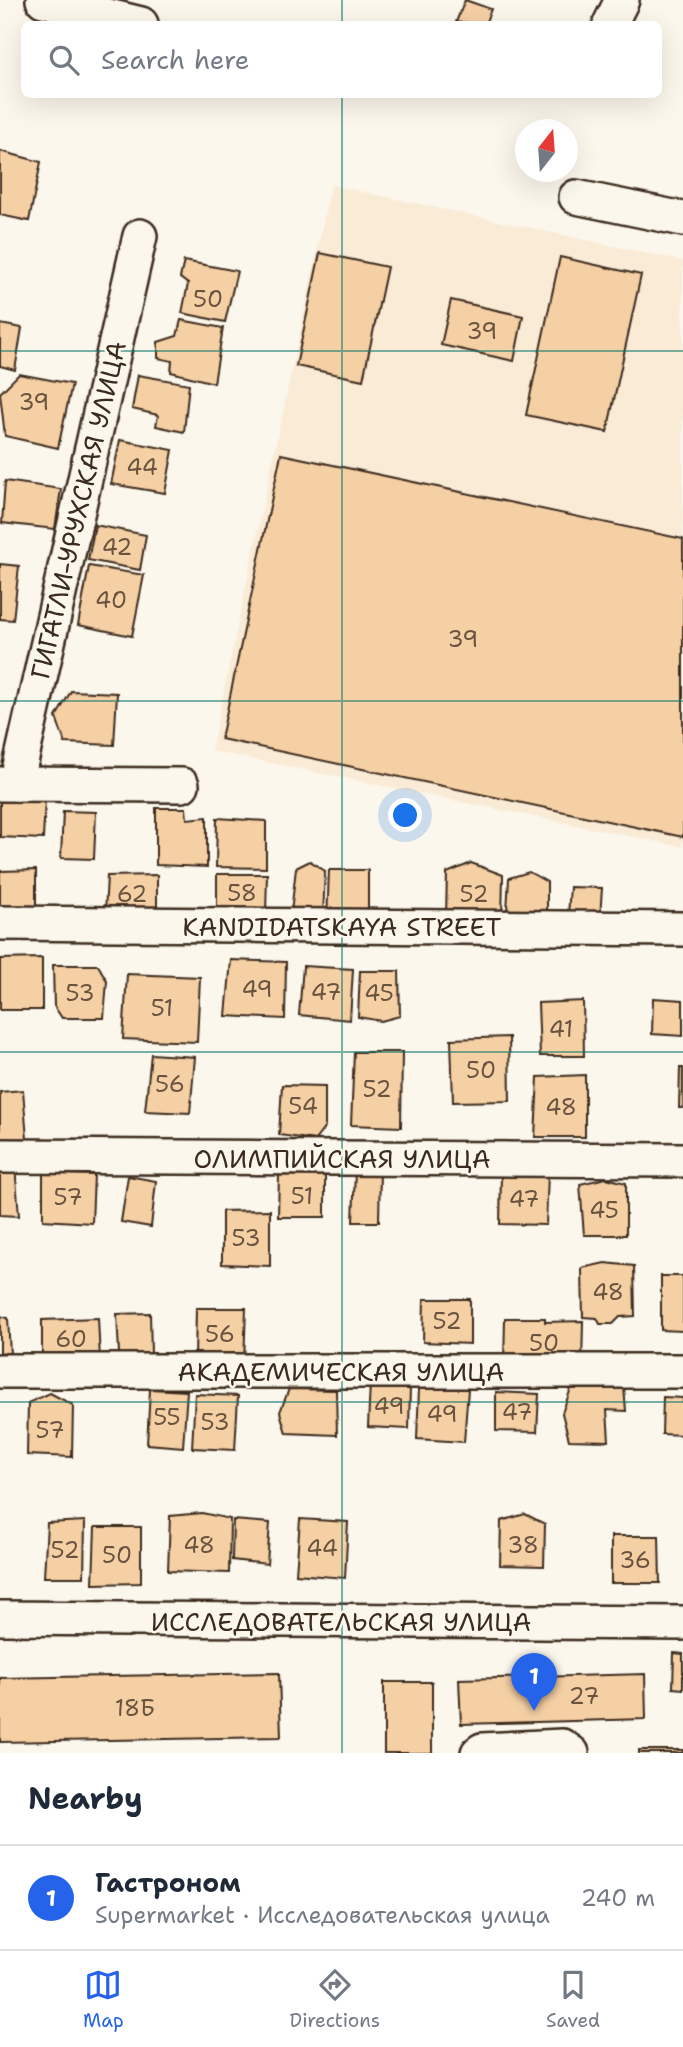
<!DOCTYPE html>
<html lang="en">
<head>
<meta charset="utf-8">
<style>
  :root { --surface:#fff; --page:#f6f6f7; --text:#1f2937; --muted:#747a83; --line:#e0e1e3; --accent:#2563eb }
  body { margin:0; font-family:"Shantell Sans",sans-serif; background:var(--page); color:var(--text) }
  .compass { position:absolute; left:515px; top:119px; width:63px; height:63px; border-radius:50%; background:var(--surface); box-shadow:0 7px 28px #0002; rotate:17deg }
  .you { position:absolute; left:406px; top:816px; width:24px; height:24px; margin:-18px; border:5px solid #fff; border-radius:50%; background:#1a73e8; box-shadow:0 0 0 10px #1a73e833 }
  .badge { display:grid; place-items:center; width:46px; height:46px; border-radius:50%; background:var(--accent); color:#fff; font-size:23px; font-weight:700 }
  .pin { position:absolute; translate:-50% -58px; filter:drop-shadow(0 2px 4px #0008) }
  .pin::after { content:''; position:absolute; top:37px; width:24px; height:21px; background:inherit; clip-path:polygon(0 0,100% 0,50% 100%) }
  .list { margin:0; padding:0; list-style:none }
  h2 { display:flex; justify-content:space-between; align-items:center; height:91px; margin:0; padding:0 28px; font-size:30px }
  h2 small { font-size:23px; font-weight:400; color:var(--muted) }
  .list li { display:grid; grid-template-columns:46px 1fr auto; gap:21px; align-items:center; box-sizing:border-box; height:105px; padding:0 28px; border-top:2px solid var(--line) }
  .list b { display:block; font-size:26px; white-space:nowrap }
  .list p { margin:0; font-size:23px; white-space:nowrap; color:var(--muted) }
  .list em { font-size:23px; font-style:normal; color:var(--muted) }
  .icon { flex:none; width:38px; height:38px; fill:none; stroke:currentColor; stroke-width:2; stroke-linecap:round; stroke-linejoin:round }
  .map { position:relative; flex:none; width:683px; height:1753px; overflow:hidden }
  .search { position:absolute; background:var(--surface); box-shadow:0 7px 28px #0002; left:21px; right:21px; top:21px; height:77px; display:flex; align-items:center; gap:18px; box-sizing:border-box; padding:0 24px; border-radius:10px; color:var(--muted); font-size:26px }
  .sheet { height:196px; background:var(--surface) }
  nav { display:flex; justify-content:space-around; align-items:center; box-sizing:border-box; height:98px; border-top:2px solid var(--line); background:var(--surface); font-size:19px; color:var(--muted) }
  nav a { display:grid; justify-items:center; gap:4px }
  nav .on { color:var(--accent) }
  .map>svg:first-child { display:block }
  .built { fill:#faebd7 }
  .building { fill:#f6d0a5; stroke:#3b2a1e; stroke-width:2 }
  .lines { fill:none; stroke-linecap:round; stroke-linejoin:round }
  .minor-casing { stroke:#3b2a1e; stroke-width:38 }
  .minor { stroke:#fbf7ec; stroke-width:33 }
  .grid { fill:none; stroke:#0f766e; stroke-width:2; stroke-opacity:0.55 }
  .labels { text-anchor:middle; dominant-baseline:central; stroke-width:5; stroke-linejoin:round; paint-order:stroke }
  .number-label { font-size:23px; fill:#6a5440 }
  .street-label { font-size:26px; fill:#3b2a1e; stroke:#fbf7ec }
</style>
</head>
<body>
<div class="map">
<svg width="683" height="1753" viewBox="0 0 683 1753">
  <rect width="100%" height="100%" fill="#fbf7ec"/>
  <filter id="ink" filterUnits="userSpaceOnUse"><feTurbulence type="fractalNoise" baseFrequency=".0143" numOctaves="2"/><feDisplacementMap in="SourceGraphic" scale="14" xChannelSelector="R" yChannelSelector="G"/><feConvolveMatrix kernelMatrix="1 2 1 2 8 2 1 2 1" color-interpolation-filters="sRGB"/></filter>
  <g filter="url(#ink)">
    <polygon class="built" points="331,185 683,261 683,847 211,751"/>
    <g class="building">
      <polygon points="465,0 491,9 485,24 456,22"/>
      <polygon points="0,151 41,162 29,221 0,215"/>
      <polygon points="320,253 387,267 363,380 296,366"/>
      <polygon points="560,257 641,275 607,432 526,415"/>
      <polygon points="184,261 237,271 225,322 182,313 188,284 180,278"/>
      <polygon points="451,300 523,316 514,361 441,345"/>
      <polygon points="181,320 223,328 214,383 171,372 172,361 158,358 158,342 177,336"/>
      <polygon points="0,324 22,328 15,370 0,366"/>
      <polygon points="19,374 72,384 58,448 5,436 0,393"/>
      <polygon points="138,375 189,384 184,432 156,426 158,415 132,409"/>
      <polygon points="120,440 173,450 165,493 111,484"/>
      <polygon points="281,454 683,539 683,837 221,739"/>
      <polygon points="5,481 61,489 55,529 2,523"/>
      <polygon points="95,525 146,535 140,570 88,560"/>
      <polygon points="0,564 19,566 13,620 0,619"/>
      <polygon points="89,566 144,575 132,636 78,625"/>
      <polygon points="71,691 117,693 114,745 65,743 56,717"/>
      <polygon points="0,797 45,799 43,839 0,837"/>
      <polygon points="156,808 186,808 187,819 207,817 207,867 156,865"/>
      <polygon points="63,811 96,812 94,859 61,858"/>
      <polygon points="217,818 266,821 266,868 216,867"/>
      <polygon points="310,861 325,871 323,916 291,913 296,868"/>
      <polygon points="471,863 503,875 502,919 446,917 447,873"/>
      <polygon points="36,870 36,913 0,914 0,871"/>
      <polygon points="329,870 368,870 368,923 327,923"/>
      <polygon points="529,872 547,882 547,932 506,927 509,878"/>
      <polygon points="217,874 267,874 266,914 217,913"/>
      <polygon points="157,875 157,914 105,913 107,876"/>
      <polygon points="570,887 602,888 599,932 567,930"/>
      <polygon points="42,958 42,1010 0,1010 0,959"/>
      <polygon points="231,960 286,962 285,1019 226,1016"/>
      <polygon points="53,965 98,965 107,981 104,1018 62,1018 54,1006"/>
      <polygon points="303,966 353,969 350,1020 299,1015"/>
      <polygon points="360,971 399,971 400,1016 381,1021 358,1017"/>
      <polygon points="127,974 200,977 197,1042 123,1039"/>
      <polygon points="653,998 683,1000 683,1036 652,1034"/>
      <polygon points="583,1001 584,1056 540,1056 538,1003"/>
      <polygon points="509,1037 510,1101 453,1102 451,1039"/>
      <polygon points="354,1052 402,1052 401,1127 351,1125"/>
      <polygon points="151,1054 195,1057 190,1113 145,1111"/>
      <polygon points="680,1068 683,1068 683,1108 679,1108"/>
      <polygon points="585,1075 585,1137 535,1137 538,1077"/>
      <polygon points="282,1085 325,1086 325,1127 315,1140 279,1135"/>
      <polygon points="23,1090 27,1139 0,1139 0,1092"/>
      <polygon points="66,1164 66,1174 94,1175 92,1223 43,1220 43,1165"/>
      <polygon points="0,1165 15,1165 19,1216 0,1215"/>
      <polygon points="355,1170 380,1170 379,1222 353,1222"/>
      <polygon points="548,1173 546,1225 500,1224 501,1174"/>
      <polygon points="279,1175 325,1175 325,1217 278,1217"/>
      <polygon points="128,1176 156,1181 151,1227 121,1222"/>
      <polygon points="606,1178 626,1183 626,1235 584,1235 580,1184"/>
      <polygon points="270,1210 270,1266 222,1264 222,1211"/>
      <polygon points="605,1263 634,1266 635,1316 620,1317 613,1324 600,1324 597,1318 583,1317 582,1268"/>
      <polygon points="661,1276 683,1276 683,1331 661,1330"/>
      <polygon points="424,1299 470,1299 470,1344 423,1342"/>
      <polygon points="196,1308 246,1308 244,1362 195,1360"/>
      <polygon points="150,1313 151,1354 119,1353 117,1314"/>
      <polygon points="0,1316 8,1318 10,1354 0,1354"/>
      <polygon points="98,1318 100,1360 42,1358 42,1320"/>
      <polygon points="505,1318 545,1318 545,1322 583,1321 582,1367 504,1365"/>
      <polygon points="370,1383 410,1385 409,1429 368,1427"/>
      <polygon points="572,1386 624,1387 626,1411 607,1410 609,1441 569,1440 562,1413"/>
      <polygon points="419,1388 468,1389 464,1442 417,1439"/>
      <polygon points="150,1389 187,1391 183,1447 147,1444"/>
      <polygon points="289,1389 336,1390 337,1435 286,1433 280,1412"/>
      <polygon points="496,1392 539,1394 537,1432 496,1431"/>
      <polygon points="50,1393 73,1405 72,1457 27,1455 28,1403"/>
      <polygon points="195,1394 238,1396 235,1450 192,1448"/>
      <polygon points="663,1397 683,1398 683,1435 662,1434"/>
      <polygon points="202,1513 230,1519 229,1573 168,1571 170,1516"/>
      <polygon points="525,1514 545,1524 544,1566 500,1565 501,1521"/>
      <polygon points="300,1519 348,1522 345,1578 296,1574"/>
      <polygon points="233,1520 270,1523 267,1564 232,1560"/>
      <polygon points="85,1521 84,1577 44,1577 47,1523"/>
      <polygon points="95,1527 141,1527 141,1583 93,1584"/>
      <polygon points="611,1536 659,1536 660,1583 611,1583"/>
      <polygon points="674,1653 683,1654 683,1689 673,1688"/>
      <polygon points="279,1673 281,1737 0,1742 0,1678"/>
      <polygon points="645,1674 646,1719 461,1724 459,1679"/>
      <rect x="384" y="1682" width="48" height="71"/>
      <rect x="639" y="1750" width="44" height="3"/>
    </g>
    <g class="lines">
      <defs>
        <g id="minor">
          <polyline points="43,0 141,24"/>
          <polyline points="610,24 622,0"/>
          <polyline points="576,197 683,219"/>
          <polyline points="0,784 182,785"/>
          <polyline points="16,784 140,236"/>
          <polyline points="0,923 683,929"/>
          <polyline points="0,1156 683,1160"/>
          <polyline points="0,1371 683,1371"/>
          <polyline points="0,1618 683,1623"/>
          <polyline points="478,1753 482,1750 562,1746 572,1753"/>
        </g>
      </defs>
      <use href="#minor" class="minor-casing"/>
      <use href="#minor" class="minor"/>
    </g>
  </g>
  <path class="grid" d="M342,0V24M342,94V1753M0,351H683M0,701H683M0,1052H683M0,1402H683"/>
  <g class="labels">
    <g class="number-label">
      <text x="208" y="299">50</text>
      <text x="482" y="331">39</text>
      <text x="34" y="402">39</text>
      <text x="142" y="467">44</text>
      <text x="117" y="547">42</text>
      <text x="111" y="600">40</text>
      <text x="463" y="639">39</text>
      <text x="242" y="893">58</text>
      <text x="132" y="894">62</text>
      <text x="474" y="894">52</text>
      <text x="257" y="989">49</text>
      <text x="326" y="992">47</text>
      <text x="80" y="993">53</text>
      <text x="379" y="993">45</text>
      <text x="162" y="1008">51</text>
      <text x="561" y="1029">41</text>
      <text x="481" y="1070">50</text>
      <text x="170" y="1084">56</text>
      <text x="377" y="1089">52</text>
      <text x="303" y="1106">54</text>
      <text x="561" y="1107">48</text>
      <text x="302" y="1196">51</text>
      <text x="68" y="1197">57</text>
      <text x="524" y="1199">47</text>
      <text x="604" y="1210">45</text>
      <text x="246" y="1238">53</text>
      <text x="608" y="1292">48</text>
      <text x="447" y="1321">52</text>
      <text x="220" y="1334">56</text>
      <text x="71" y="1339">60</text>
      <text x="544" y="1343">50</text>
      <text x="389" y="1406">49</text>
      <text x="517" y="1412">47</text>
      <text x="442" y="1414">49</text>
      <text x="167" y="1417">55</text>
      <text x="215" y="1422">53</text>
      <text x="50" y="1430">57</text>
      <text x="199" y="1545">48</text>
      <text x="523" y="1545">38</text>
      <text x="322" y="1548">44</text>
      <text x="65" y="1550">52</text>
      <text x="117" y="1555">50</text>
      <text x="635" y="1560">36</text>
      <text x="584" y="1696">27</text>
      <text x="135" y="1708">18Б</text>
    </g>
    <g class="street-label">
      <text transform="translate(78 510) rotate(-77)">ГИГАТЛИ-УРУХСКАЯ УЛИЦА</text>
      <text x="342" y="926">KANDIDATSKAYA STREET</text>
      <text x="342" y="1158">ОЛИМПИЙСКАЯ УЛИЦА</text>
      <text x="341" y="1371">АКАДЕМИЧЕСКАЯ УЛИЦА</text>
      <text x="341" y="1621">ИССЛЕДОВАТЕЛЬСКАЯ УЛИЦА</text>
    </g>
  </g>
</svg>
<svg class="compass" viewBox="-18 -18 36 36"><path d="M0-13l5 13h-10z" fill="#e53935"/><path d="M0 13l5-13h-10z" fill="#747a83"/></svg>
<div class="you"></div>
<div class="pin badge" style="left:534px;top:1711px">1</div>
<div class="search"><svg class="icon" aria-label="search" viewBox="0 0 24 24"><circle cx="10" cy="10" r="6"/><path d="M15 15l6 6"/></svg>Search here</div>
</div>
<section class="sheet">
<h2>Nearby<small></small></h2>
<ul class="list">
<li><span class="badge">1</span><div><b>Гастроном</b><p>Supermarket · Исследовательская улица</p></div><em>240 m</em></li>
</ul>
</section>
<nav>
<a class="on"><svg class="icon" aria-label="map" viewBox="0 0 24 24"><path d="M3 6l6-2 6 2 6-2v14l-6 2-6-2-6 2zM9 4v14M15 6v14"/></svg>Map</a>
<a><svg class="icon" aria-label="directions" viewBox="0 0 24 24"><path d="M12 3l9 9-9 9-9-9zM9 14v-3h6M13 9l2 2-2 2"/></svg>Directions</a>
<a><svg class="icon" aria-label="saved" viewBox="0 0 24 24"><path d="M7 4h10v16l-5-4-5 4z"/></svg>Saved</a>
</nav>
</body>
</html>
